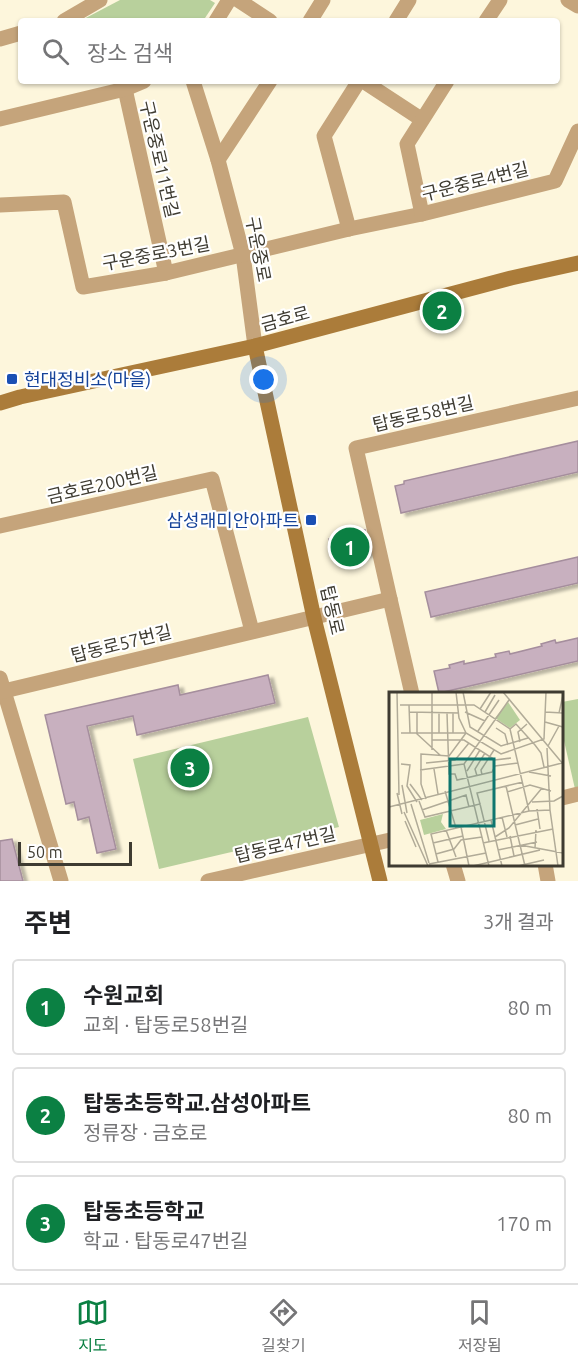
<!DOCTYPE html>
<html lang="ko">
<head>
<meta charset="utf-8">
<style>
  :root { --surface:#fff; --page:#f6f6f6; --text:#202124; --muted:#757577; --line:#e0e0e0; --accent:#0b8043 }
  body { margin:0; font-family:Ubuntu,"Noto Sans KR",sans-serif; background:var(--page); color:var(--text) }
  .scale { position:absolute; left:18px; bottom:15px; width:114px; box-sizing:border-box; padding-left:6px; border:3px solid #3e3b31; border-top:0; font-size:16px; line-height:21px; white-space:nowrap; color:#3e3b31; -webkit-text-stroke:4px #fff; paint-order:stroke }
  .you { position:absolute; left:264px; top:380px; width:21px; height:21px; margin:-15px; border:4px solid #fff; border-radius:50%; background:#1a73e8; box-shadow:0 0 0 9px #1a73e833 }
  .badge { display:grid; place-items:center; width:39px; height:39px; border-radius:50%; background:var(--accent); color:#fff; font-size:20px; font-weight:700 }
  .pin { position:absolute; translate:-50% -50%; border:3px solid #fff; box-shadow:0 2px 6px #0006 }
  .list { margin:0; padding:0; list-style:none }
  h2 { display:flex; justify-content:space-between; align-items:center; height:78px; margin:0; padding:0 24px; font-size:26px }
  h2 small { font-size:20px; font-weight:400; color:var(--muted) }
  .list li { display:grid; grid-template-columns:39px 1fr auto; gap:18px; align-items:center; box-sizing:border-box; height:96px; margin:0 12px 12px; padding:0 12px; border:2px solid var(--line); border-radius:6px }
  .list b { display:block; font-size:22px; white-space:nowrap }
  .list p { margin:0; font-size:20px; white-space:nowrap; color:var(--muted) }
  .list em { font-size:20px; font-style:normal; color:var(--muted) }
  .icon { flex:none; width:33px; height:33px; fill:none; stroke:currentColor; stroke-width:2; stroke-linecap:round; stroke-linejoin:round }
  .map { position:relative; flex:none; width:578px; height:881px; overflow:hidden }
  .search { position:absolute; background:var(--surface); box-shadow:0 2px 4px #0004; left:18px; right:18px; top:18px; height:66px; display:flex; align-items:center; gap:15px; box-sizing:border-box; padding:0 21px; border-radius:6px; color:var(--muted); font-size:22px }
  .sheet { height:402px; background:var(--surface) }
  nav { display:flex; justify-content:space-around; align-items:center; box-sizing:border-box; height:84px; border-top:2px solid var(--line); background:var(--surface); font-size:16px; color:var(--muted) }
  nav a { display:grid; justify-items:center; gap:3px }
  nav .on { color:var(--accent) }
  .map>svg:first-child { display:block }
  .green { fill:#b8d09c }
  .building { fill:#c8b0bf; stroke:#a58e9d; stroke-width:1.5; filter:url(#shadow) }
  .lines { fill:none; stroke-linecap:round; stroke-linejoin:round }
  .street { stroke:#c5a47b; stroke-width:15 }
  .secondary { stroke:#ab7c3a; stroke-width:15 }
  .transit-dot { fill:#1a4fb4; stroke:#fff; stroke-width:2 }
  .labels { text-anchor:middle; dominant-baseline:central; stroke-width:4.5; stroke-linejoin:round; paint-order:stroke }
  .street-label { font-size:18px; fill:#3e3b31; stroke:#fff }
  .transit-label { font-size:18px; fill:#164399; stroke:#fff; text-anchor:start }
  .inset-road { fill:none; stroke:#b1ab98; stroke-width:1.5 }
  .view { fill:#0f766e; fill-opacity:0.15; stroke:#0f766e; stroke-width:3 }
  .inset-edge { fill:none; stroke:#3e3b31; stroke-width:3 }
</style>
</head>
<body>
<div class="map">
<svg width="578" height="881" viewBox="0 0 578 881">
  <defs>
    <filter id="shadow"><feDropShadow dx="5" dy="3" stdDeviation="1.5" flood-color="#0004"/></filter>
  </defs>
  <rect width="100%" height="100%" fill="#fdf6dc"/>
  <g class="green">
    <polygon points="120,0 210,0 215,3 203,21 80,21"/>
    <polygon points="578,699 578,789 575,789 562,732 562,702"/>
    <polygon points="308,717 339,827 159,869 133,759"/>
  </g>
  <g class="building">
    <polygon points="578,441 578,472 401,513 395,486 404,484 404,481"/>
    <polygon points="365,530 370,553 335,562 329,539"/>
    <polygon points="578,557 578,583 431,617 425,592"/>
    <polygon points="578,638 578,661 439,693 434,671 450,668 449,665 464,661 464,664 496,657 495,654 509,651 510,654 542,646 541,644 555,640 556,643"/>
    <polygon points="268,675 275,703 137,735 133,716 87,726 116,849 97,853 89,817 78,820 74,802 66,804 45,715 178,685 180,695"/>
    <polygon points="12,839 23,881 0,881 0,841"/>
  </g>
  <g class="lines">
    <g class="street">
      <polyline points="238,0 270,21"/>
      <polyline points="568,0 578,6"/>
      <polyline points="64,21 100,0"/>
      <polyline points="216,21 229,0"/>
      <polyline points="310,21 323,0"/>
      <polyline points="396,21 409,0"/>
      <polyline points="486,21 500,0"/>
      <polyline points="0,39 21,33"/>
      <polyline points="193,81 218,160 243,255 255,346"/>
      <polyline points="363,81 421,119"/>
      <polyline points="125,89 166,273"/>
      <polyline points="0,119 125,89 144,81"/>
      <polyline points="218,160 270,81"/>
      <polyline points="0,205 64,202 83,287 166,273 349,229 422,214 555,181 578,131"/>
      <polyline points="422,214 407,144 447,81"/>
      <polyline points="349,229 324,136 359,81"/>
      <polyline points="0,526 212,479 252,631"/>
      <polyline points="390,599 412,694"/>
      <polyline points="0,678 61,881"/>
      <polyline points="0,692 390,599 356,448 578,398"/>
      <polyline points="562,798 578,794"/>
      <polyline points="453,864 458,881"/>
      <polyline points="545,864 548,881"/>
      <polyline points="208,881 390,840"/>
    </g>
    <g class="secondary">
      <polyline points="255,346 314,618 380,881"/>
      <polyline points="0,403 20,397 255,346 511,278 578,263"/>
    </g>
  </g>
  <g class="transit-dot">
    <rect x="6" y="373" width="12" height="12" rx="3"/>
    <rect x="305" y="514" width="12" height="12" rx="3"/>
  </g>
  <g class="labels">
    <g class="street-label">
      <text transform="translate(160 159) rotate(77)">구운중로11번길</text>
      <text transform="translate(475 181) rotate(-14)">구운중로4번길</text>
      <text transform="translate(259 249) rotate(79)">구운중로</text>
      <text transform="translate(156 253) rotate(-11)">구운중로3번길</text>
      <text transform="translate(285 318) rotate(-15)">금호로</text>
      <text transform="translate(423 413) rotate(-13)">탑동로58번길</text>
      <text transform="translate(102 484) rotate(-13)">금호로200번길</text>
      <text transform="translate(333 610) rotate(77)">탑동로</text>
      <text transform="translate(121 643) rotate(-14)">탑동로57번길</text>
      <text transform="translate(285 844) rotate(-13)">탑동로47번길</text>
    </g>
    <g class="transit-label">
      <text x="24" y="379">현대정비소(마을)</text>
      <text x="299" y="520" text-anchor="end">삼성래미안아파트</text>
    </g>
  </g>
  <g transform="translate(389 692)">
    <rect width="174" height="174" fill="#fdf6dc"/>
    <path d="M119,10L131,28L121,36L106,26ZM54,122L52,130L57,137L35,143L31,128Z" fill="#b8d09c"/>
    <path class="inset-road" d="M8,0L10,103M67,0L70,26L77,41L112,62L155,47L157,0M74,0L81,35L112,54L139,46M114,0L174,72M11,13H85L121,37L140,119M20,13L21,41M91,17L102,0M20,20L70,21M28,20V41M76,20L96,29M96,20L106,3M156,20L174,21M50,21V41M58,21L60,82H66L68,88L103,80L106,74L129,71M170,21L174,3M156,30L174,35M107,36L116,42L119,53M121,37L127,32L146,53L152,61L155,75M89,39L110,8M12,41H77M27,41L52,64M64,41V21M43,48H75L106,68L122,66M131,50L129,40L138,32M159,54L170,34M158,56L161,118L169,174M43,58V0M37,71L66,68L80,51M12,72L21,73L18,94L28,110M45,77L49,102M31,78L75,72M78,79L91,58M140,80L162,84M93,83L92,78L105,58M88,84L86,77L96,61M21,92L33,108M13,93L18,121M117,94L136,174M56,99L67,136M118,100L141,93L162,99M8,101L13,122M37,107L32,92V62L60,64L77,41M30,109L36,125L91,112L88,101L134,90M143,110L165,109L174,104M22,112L40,171M91,112L100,149M0,115L173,71M148,117L151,137M33,118L77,103L80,115M15,120L39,174M113,125L118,145M102,128L113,174M16,129L27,155M126,133L149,127M72,135L80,174M57,138L67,165M121,144L125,164M106,145L120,136L153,96M44,151L74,144M94,151L164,137M131,153L174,161M146,156L147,138M109,158L148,150M47,162L65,157L72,148L93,145M49,170L42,142L140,119L161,118M40,172L97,161M84,174L151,158M100,174L75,72L120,8M129,174L155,168"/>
    <path class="view" d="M61,67H105V134H61Z"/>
    <rect width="174" height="174" class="inset-edge"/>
  </g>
</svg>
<div class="scale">50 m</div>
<div class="you"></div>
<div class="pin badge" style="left:350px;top:547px">1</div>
<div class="pin badge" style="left:442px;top:311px">2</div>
<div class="pin badge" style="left:190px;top:768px">3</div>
<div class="search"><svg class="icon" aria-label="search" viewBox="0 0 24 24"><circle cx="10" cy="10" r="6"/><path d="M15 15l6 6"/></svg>장소 검색</div>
</div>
<section class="sheet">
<h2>주변<small>3개 결과</small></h2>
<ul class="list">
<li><span class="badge">1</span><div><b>수원교회</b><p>교회 · 탑동로58번길</p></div><em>80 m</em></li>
<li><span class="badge">2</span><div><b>탑동초등학교.삼성아파트</b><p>정류장 · 금호로</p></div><em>80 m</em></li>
<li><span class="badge">3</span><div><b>탑동초등학교</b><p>학교 · 탑동로47번길</p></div><em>170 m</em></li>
</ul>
</section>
<nav>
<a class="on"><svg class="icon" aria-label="map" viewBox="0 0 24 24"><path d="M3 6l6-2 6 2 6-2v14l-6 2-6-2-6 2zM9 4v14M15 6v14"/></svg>지도</a>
<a><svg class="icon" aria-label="directions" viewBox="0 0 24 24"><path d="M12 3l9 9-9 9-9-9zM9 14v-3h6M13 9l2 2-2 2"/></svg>길찾기</a>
<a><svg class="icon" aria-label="saved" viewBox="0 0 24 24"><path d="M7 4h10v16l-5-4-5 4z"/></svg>저장됨</a>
</nav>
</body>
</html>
